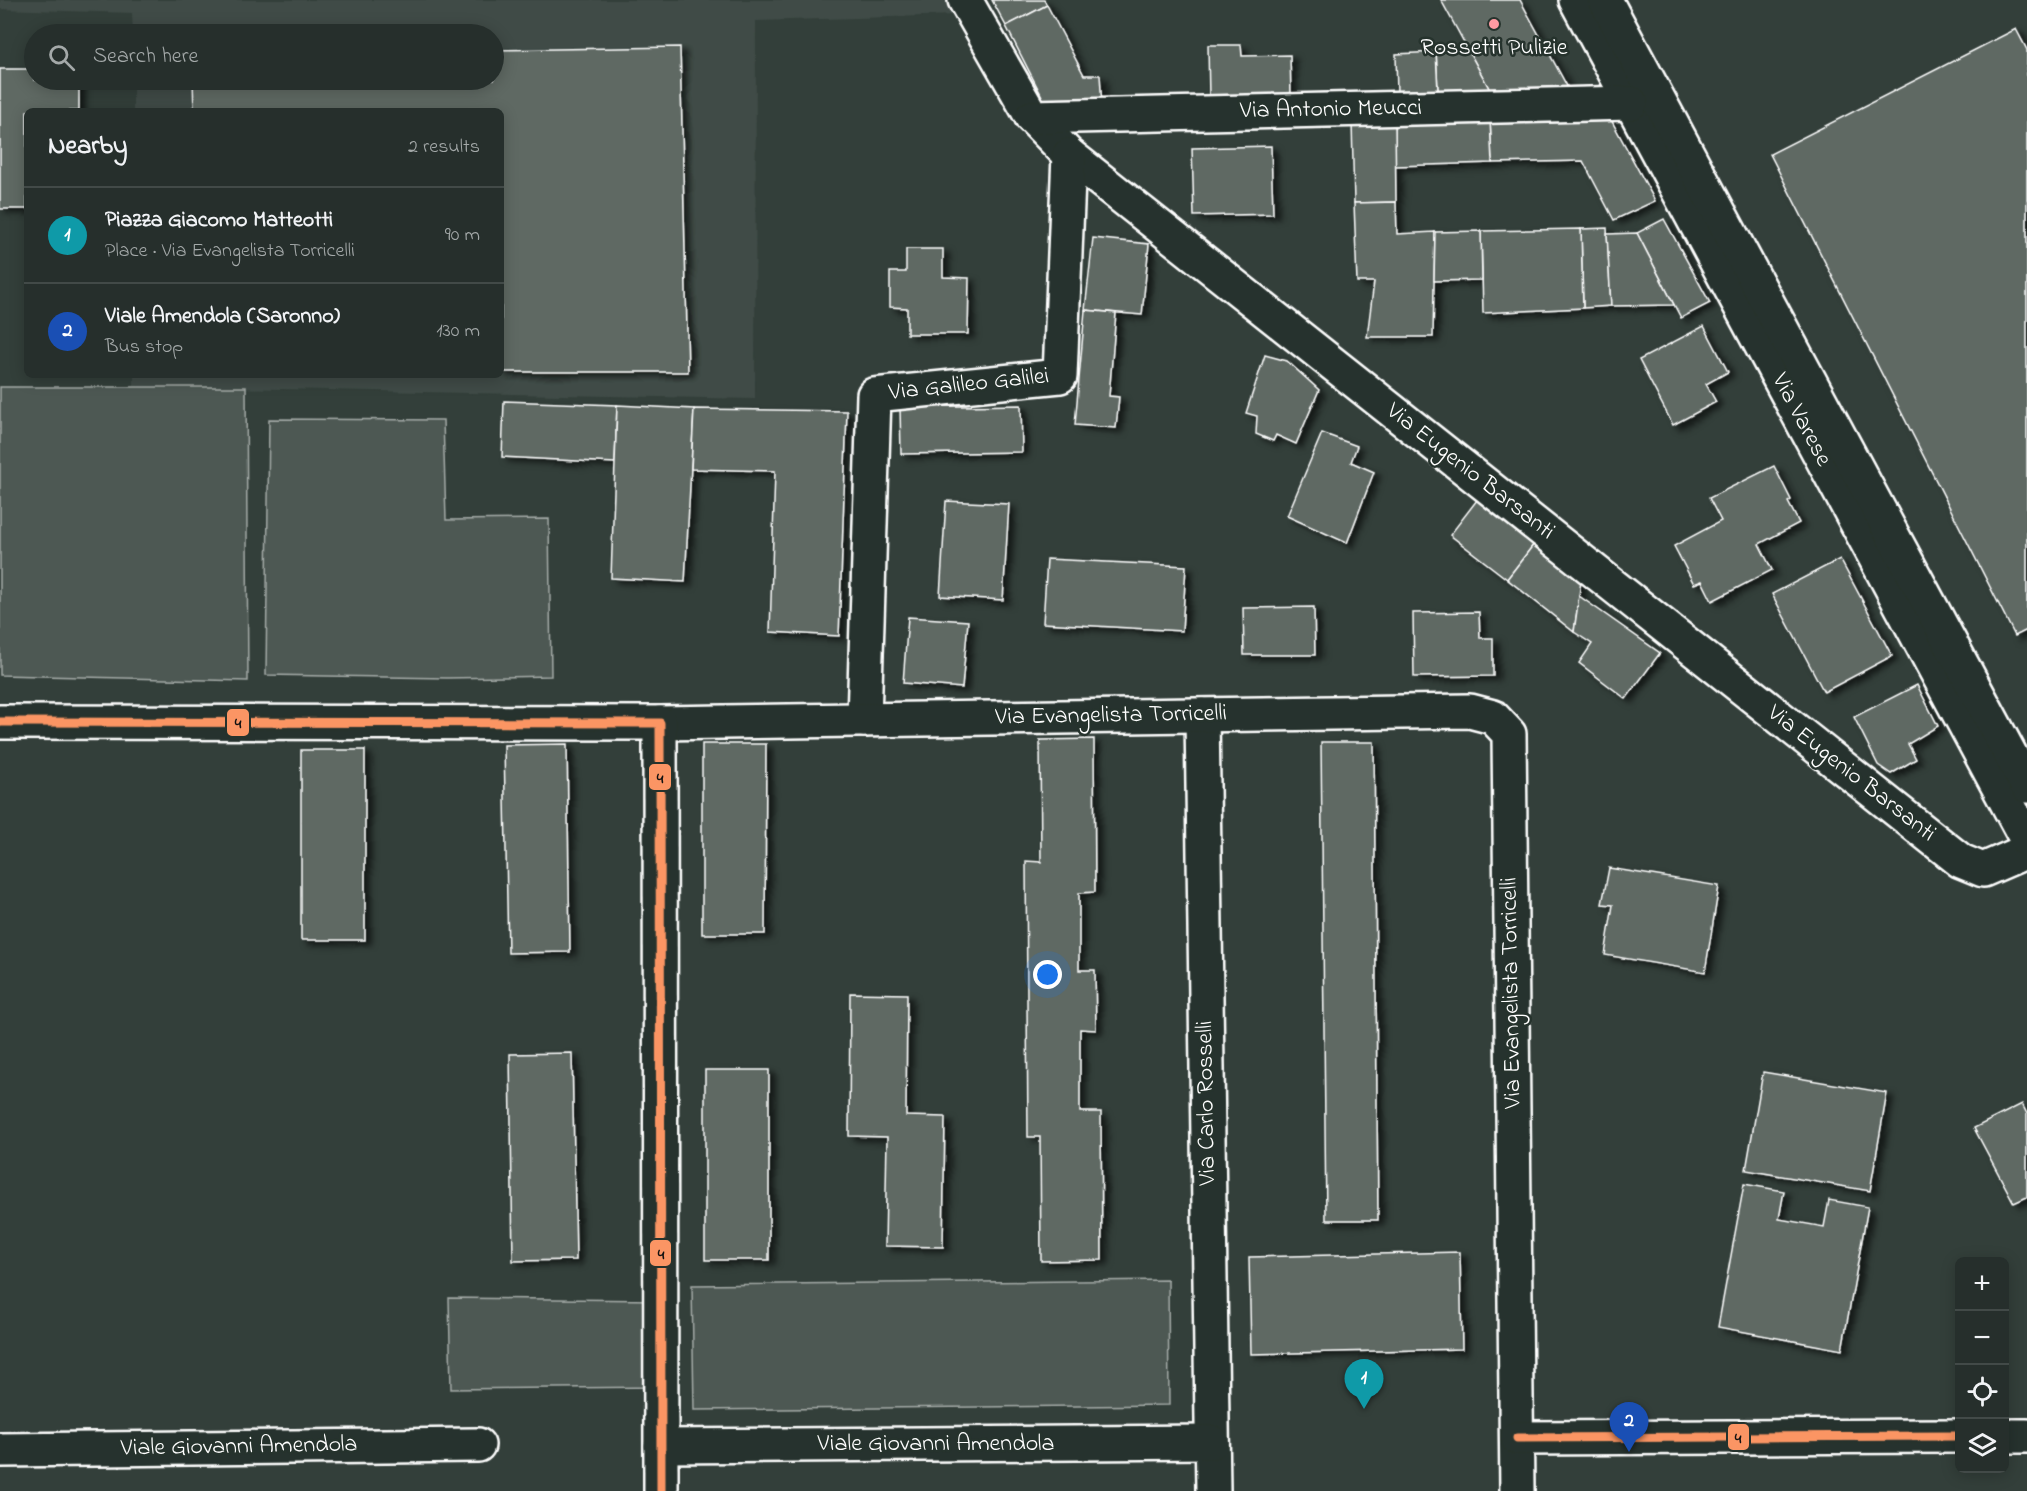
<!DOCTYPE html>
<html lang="en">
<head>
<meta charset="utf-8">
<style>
  :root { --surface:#262f2c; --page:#2e3734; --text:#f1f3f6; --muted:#a4a9a9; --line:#424a48; --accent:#ff9aa2 }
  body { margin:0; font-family:"Indie Flower",sans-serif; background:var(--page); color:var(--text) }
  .controls { position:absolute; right:18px; bottom:18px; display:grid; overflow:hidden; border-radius:9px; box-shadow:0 3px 15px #0003 }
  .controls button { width:54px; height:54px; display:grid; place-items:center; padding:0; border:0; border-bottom:2px solid var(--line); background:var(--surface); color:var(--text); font:30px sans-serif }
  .you { position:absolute; left:1048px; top:975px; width:21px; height:21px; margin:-15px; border:4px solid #fff; border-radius:50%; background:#1a73e8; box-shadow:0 0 0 9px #1a73e833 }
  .badge { display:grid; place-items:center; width:39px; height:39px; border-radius:50%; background:var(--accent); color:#fff; font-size:20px; font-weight:700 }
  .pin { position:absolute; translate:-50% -50px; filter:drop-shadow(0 2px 3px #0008) }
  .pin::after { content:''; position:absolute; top:32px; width:21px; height:18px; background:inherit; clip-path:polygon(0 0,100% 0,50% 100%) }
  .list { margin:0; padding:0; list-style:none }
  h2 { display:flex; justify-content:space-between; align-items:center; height:78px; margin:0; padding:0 24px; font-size:26px }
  h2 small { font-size:20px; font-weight:400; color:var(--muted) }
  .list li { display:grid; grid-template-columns:39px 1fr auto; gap:18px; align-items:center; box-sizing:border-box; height:96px; padding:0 24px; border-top:2px solid var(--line) }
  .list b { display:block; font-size:22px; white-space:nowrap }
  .list p { margin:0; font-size:20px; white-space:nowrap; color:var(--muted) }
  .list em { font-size:20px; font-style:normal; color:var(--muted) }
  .icon { flex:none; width:33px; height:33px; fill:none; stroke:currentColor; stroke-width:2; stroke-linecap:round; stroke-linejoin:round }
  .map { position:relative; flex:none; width:2027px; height:1491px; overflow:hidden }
  .search { position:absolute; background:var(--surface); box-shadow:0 3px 15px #0003; left:24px; top:24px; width:480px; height:66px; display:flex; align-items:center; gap:15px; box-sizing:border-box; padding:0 21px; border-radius:33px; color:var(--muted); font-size:22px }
  .panel { position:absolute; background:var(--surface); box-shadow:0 3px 15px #0003; left:24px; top:108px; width:480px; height:270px; border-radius:9px }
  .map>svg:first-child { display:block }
  .built { fill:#404c47 }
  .green { fill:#4d5853; stroke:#a6aca9; stroke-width:1.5 }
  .building { fill:#5f6964; stroke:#fff; stroke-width:1.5; filter:url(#shadow) }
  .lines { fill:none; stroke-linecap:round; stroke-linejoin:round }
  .street-casing { stroke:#fff; stroke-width:38 }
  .street { stroke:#26332d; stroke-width:33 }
  .bus-1-casing { stroke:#26332d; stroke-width:14 }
  .bus-1 { stroke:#fb9564; stroke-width:9 }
  .poi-dot { fill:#ff9aa2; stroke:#26332d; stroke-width:2 }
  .labels { text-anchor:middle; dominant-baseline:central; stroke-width:5; stroke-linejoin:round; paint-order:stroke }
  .poi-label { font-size:24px; fill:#fff; stroke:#26332d }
  .street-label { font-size:24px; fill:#fff; stroke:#26332d }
  .line-badge { stroke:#26332d; stroke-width:2 }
  .pale-badge-label { font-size:16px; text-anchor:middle; font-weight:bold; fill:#111 }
</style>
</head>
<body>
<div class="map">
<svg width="2027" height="1491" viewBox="0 0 2027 1491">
  <defs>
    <filter id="shadow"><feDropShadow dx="6" dy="4" stdDeviation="3" flood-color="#0009"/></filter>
  </defs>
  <rect width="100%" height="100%" fill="#333f3a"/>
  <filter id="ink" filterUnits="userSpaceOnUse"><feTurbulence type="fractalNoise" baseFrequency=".0167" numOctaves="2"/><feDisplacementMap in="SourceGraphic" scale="12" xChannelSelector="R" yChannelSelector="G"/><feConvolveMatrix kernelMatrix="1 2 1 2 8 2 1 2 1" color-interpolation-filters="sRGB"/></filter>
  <g filter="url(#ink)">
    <polygon class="built" points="0,0 982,0 990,14 756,21 755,399 134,386 134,375 501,375 501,111 133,111 133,80 494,80 494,34 133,34 132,13 0,9"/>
    <g class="green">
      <polygon points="0,387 246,387 248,681 0,675"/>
      <polygon points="269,419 443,420 446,520 549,519 551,676 447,678 266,675"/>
      <polygon points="1168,1280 1169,1405 694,1410 692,1285"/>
      <polygon points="449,1298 659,1300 660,1387 451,1389"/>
    </g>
    <g class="building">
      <polygon points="992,0 1044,0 1047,5 1006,26"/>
      <polygon points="1441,0 1520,0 1568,88 1490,90"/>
      <polygon points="1047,5 1084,75 1100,75 1102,106 1048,108 1006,26"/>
      <polygon points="2016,29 2027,50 2027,630 2015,636 1770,154"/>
      <polygon points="1208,45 1241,45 1242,56 1290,55 1291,96 1209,98"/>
      <polygon points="680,47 688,372 501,372 501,111 194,111 193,80 494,80 494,50"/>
      <polygon points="1467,48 1490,90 1438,91 1436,49"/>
      <polygon points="1436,52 1438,91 1397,93 1396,54"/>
      <polygon points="0,69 34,69 34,80 79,80 79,111 27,111 27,209 0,209"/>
      <polygon points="1609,116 1655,201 1614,220 1583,161 1492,163 1490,119"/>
      <polygon points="1490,119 1492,163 1395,166 1395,121"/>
      <polygon points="1395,121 1396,202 1354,203 1352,122"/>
      <polygon points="1271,146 1273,214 1194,216 1192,148"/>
      <polygon points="1396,202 1397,234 1435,232 1433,337 1367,337 1374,282 1357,282 1354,203"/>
      <polygon points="1664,219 1710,303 1681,318 1637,233"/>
      <polygon points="1607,228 1611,306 1583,308 1581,229"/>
      <polygon points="1581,229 1583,308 1483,313 1481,231"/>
      <polygon points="1481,231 1482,280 1434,281 1435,232"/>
      <polygon points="1637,233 1674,305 1611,306 1607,234"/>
      <polygon points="1093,238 1149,244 1142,315 1085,310"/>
      <polygon points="906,249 943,249 943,277 969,278 968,334 907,334 907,308 890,307 890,272 906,272"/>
      <polygon points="1085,310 1116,313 1109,396 1119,397 1116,428 1075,425"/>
      <polygon points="1704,326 1728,372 1706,384 1716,402 1673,425 1639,360"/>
      <polygon points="1265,355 1287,361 1319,390 1296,444 1276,435 1273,441 1256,434 1257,416 1246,413"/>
      <polygon points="504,401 617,405 615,463 502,457"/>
      <polygon points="617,405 694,409 685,582 611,578"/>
      <polygon points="1021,405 1022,452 901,454 900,407"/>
      <polygon points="694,409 847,411 839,636 770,632 775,471 691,469"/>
      <polygon points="1322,433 1357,446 1351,462 1374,472 1347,543 1287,516"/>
      <polygon points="1774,466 1791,500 1788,502 1799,523 1759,544 1772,570 1712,601 1702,581 1694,584 1674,546 1721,521 1709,498"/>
      <polygon points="1477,500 1534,544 1507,579 1450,535"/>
      <polygon points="946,501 1009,504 1003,600 940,596"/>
      <polygon points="1534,544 1581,581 1574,632 1507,579"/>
      <polygon points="1047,559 1186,566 1182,631 1043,623"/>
      <polygon points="1840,559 1892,656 1824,692 1772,594"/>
      <polygon points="1579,596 1660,653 1626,699 1579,663 1592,644 1574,632"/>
      <polygon points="1314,607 1315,655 1244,655 1243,608"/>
      <polygon points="1479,612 1480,638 1493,638 1493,676 1414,677 1413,613"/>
      <polygon points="908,617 968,621 962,688 903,683"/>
      <polygon points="1917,685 1938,726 1908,744 1916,759 1891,774 1878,765 1854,717"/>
      <polygon points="1094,739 1095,892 1079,893 1079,970 1095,970 1096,1030 1080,1029 1080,1112 1101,1112 1102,1260 1041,1261 1040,1137 1028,1137 1026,861 1041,862 1040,740"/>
      <polygon points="1321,742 1374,742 1378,1220 1326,1220"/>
      <polygon points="567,744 570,952 508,953 504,745"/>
      <polygon points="702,744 766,744 765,934 702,934"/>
      <rect x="301" y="750" width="64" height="190"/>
      <polygon points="1609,868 1719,886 1705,972 1605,955 1613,905 1602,904"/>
      <polygon points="850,993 907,994 906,1116 945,1117 943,1247 885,1246 887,1137 849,1136"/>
      <polygon points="572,1053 576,1260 513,1261 510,1054"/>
      <rect x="705" y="1070" width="64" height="190"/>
      <polygon points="1763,1072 1887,1093 1870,1191 1746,1170"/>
      <polygon points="2022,1104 2027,1114 2027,1197 2014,1203 1974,1128"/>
      <polygon points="1744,1184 1784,1191 1779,1219 1824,1227 1829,1200 1868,1207 1842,1350 1718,1327"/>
      <polygon points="1460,1252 1462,1349 1251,1354 1249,1257"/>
    </g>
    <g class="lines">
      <defs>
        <g id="street">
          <polyline points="965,0 1032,117 1069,155 1961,861 1983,870 2027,851"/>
          <polyline points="1576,0 2027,840"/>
          <polyline points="1605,0 2027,786"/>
          <polyline points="1032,117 1631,103"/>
          <polyline points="1202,715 1213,1491"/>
          <polyline points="864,720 874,395 1060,376 1069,155"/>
          <polyline points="0,722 660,723 1470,711 1493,717 1509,734 1517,1491"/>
          <polyline points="660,723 661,1491"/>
          <polyline points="2004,1436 2027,1436"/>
          <polyline points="1517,1438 1960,1436"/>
          <polyline points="661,1446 1212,1442"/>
          <polyline points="0,1450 478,1445"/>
        </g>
      </defs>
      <use href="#street" class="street-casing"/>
      <use href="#street" class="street"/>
      <defs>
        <g id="bus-1">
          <polyline points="0,722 660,723 661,1491"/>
          <polyline points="1517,1438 1960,1436"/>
        </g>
      </defs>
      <use href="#bus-1" class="bus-1-casing"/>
      <use href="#bus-1" class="bus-1"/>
    </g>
  </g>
  <circle class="poi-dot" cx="1494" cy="24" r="6"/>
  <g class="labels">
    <g class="poi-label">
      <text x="1494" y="48">Rossetti Pulizie</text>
    </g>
    <g class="street-label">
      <text transform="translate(1331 110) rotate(-1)">Via Antonio Meucci</text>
      <text transform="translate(969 385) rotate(-6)">Via Galileo Galilei</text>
      <text transform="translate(1801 420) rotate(62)">Via Varese</text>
      <text transform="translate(1470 472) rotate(38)">Via Eugenio Barsanti</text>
      <text transform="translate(1111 716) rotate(-1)">Via Evangelista Torricelli</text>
      <text transform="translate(1851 774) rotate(38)">Via Eugenio Barsanti</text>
      <text transform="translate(1512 993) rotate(-91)">Via Evangelista Torricelli</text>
      <text transform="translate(1207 1103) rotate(-91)">Via Carlo Rosselli</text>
      <text x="936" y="1444">Viale Giovanni Amendola</text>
      <text transform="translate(239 1447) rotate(-1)">Viale Giovanni Amendola</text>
    </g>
  </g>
  <g class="line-badge">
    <rect x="226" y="708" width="24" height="29" rx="6" fill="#fb9564"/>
    <rect x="648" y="763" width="24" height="28" rx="6" fill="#fb9564"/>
    <rect x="649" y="1239" width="23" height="28" rx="6" fill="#fb9564"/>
    <rect x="1727" y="1423" width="23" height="28" rx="6" fill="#fb9564"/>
  </g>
  <g class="pale-badge-label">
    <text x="238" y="728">4</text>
    <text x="660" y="783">4</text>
    <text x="661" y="1259">4</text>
    <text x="1738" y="1443">4</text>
  </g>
</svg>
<div class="controls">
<button>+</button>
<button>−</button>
<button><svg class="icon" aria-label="locate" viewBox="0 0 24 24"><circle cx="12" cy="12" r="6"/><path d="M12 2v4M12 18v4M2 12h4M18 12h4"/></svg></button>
<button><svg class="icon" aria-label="layers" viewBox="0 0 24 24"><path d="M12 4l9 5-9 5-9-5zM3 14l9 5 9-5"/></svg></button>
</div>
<div class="you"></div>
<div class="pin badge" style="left:1364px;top:1409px;background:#0f9aa8">1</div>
<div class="pin badge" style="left:1629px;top:1452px;background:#1a4fb4">2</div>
<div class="search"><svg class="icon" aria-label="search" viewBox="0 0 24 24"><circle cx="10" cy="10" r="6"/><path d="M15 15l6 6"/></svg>Search here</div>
<section class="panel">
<h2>Nearby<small>2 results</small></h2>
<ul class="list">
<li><span class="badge" style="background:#0f9aa8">1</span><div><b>Piazza Giacomo Matteotti</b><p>Place · Via Evangelista Torricelli</p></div><em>90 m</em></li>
<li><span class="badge" style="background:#1a4fb4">2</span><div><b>Viale Amendola (Saronno)</b><p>Bus stop</p></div><em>130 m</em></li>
</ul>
</section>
</div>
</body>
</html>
